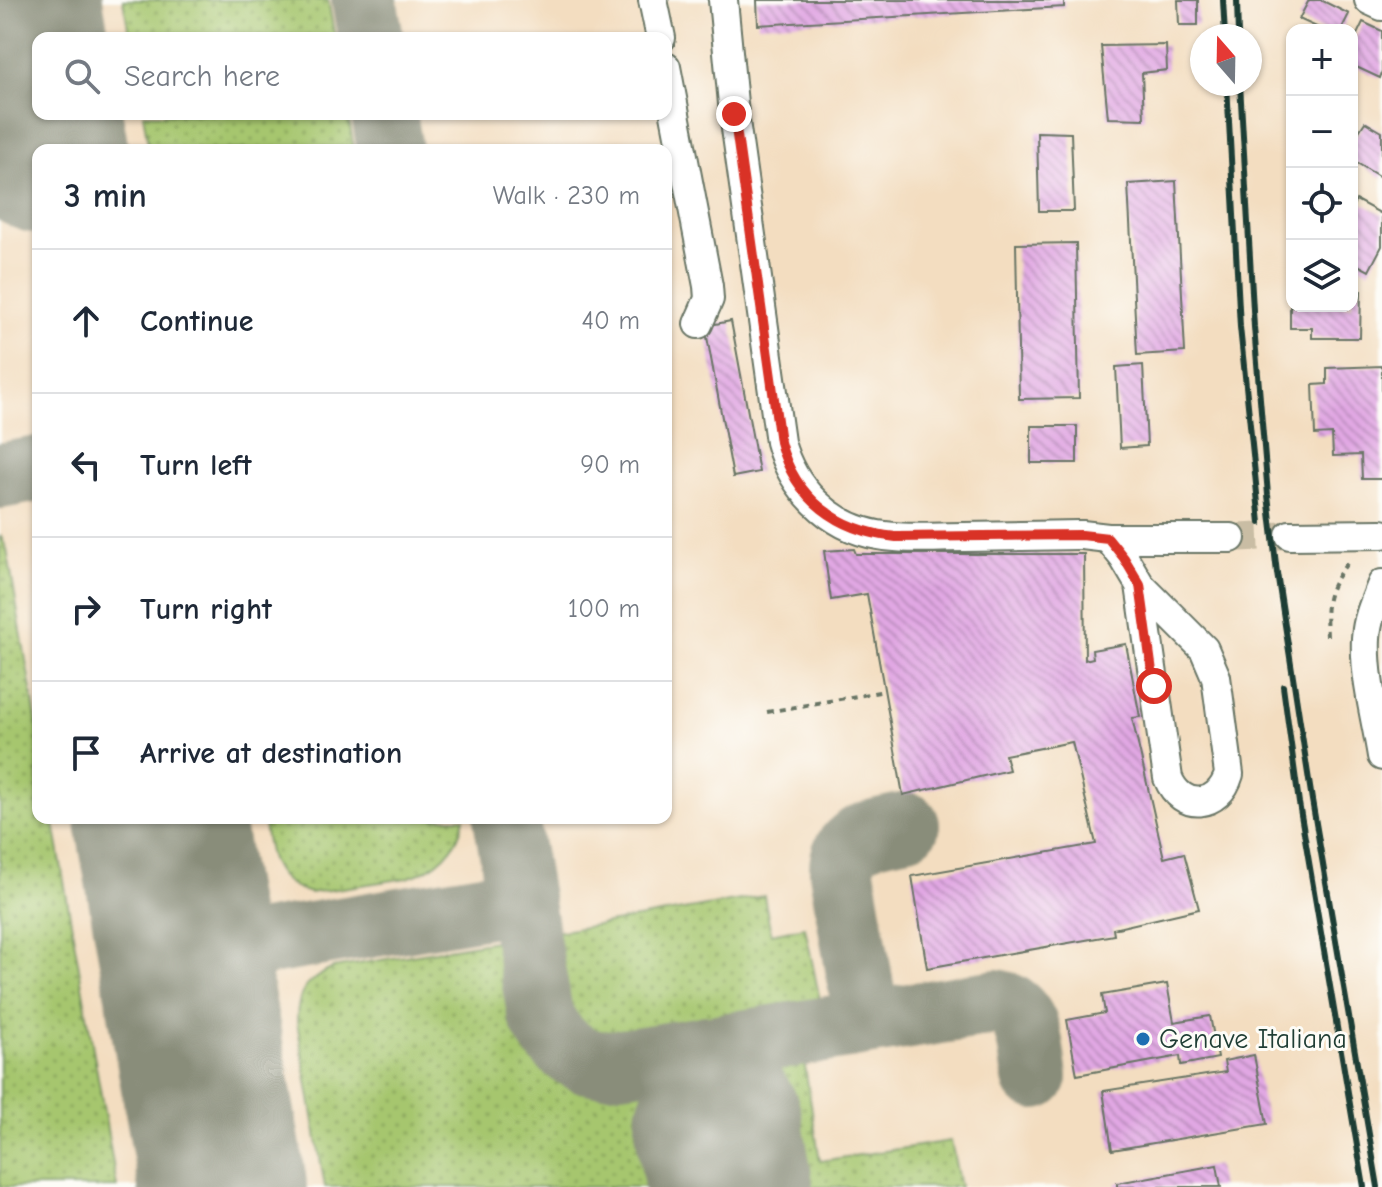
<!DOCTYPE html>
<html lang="en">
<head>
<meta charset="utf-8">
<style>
  :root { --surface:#fff; --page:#f6f6f7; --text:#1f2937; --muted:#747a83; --line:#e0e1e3 }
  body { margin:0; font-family:"Comic Neue",sans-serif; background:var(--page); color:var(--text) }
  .controls { position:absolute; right:24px; top:24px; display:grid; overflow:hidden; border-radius:16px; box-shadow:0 2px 6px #0004 }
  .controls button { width:72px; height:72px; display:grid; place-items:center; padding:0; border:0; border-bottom:2px solid var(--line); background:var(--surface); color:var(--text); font:40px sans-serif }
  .compass { position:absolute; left:1190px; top:24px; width:72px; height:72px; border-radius:50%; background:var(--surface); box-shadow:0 2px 6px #0004; rotate:340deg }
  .stop { position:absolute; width:24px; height:24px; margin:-18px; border:6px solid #d93025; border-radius:50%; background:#fff }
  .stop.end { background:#d93025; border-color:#fff; box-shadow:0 2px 8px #0008 }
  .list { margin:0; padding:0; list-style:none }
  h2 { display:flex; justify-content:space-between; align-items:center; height:104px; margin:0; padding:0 32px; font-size:34px }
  h2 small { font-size:26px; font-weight:400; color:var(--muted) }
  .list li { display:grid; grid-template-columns:52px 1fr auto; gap:24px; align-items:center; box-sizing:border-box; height:144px; padding:0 32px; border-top:2px solid var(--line) }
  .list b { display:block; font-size:30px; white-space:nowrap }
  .list em { font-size:26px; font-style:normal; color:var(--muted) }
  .icon { flex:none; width:44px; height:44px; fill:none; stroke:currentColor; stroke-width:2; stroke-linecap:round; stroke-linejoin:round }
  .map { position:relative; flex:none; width:1382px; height:1187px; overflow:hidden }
  .search { position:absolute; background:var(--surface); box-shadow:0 2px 6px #0004; left:32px; top:32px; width:640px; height:88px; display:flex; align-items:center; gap:20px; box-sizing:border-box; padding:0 28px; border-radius:16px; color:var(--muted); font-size:30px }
  .panel { position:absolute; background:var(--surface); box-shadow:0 2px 6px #0004; left:32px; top:144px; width:640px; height:680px; border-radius:16px }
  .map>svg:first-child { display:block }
  .grass { fill:url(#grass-dots); stroke:#628251; stroke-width:2 }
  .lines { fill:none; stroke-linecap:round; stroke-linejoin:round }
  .taxiway { stroke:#898d7a; stroke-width:66 }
  .runway { stroke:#898d7a; stroke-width:168 }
  .building { fill:url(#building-back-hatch) }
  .minor-tunnel { stroke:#c9bda4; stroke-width:28; stroke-dasharray:28 14; stroke-linecap:butt }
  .minor-casing { stroke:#697565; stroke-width:32 }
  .path { stroke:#697565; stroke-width:4; stroke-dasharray:6 6; stroke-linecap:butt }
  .minor { stroke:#fff; stroke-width:28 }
  .rail { stroke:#1f3d34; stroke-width:6 }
  .route { stroke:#d93025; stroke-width:10 }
  .poi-dot { fill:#1f6fb2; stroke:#fdfcf7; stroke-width:3 }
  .labels { text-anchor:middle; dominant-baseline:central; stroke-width:6; stroke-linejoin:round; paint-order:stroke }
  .poi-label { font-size:28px; fill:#1f3d34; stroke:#fdfcf7; text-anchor:start }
</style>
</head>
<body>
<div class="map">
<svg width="1382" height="1187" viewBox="0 0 1382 1187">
  <defs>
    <pattern id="grass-dots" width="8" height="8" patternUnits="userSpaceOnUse" patternTransform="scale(2)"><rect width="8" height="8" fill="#a6c66e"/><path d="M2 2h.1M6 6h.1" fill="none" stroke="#87a25b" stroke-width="1.8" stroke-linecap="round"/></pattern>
    <pattern id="building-back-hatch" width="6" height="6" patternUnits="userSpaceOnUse" patternTransform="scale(2)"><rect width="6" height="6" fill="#e1a7e3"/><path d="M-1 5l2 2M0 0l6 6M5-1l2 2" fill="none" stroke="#b689b9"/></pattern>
  </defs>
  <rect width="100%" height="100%" fill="#fdfcf7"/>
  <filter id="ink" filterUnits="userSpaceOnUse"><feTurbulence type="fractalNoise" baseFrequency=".0125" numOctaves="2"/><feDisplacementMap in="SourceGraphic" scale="16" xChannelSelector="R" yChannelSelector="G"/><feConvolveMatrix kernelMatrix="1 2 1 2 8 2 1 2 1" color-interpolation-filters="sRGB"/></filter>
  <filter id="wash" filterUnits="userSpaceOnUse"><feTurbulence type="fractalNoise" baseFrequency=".006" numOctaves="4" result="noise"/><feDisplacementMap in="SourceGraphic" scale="32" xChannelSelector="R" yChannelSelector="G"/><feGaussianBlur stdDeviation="1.8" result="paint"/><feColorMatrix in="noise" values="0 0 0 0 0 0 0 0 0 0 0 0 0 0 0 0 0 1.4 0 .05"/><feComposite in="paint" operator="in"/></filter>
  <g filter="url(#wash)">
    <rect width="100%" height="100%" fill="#f3ddc0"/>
    <g class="grass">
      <polygon points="123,0 328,0 335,38 130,38"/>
      <polygon points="143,114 348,114 354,150 149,150"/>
      <polygon points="0,535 7,549 38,730 38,818 53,818 117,1187 0,1187"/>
      <path d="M263,818H464C459,849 436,869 407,878L310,893C269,881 269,855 263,818Z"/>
      <polygon points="764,896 771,934 805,927 822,1010 616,1045 588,1041 569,1029 554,1010 545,934"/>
      <path d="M508,939C516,990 519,1050 572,1074C581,1078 593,1079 603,1081L802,1048L820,1161L951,1141L960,1187H325L297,1022C297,991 306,981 333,968Z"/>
    </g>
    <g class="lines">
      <g class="taxiway">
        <polyline points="364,0 371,38"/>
        <polyline points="384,114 390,150"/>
        <polyline points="0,476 38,469"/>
        <path d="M506,818L540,1013C549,1037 571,1059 597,1063C607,1064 619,1062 629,1061L997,1002C1032,1009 1030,1048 1035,1077"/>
        <path d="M169,877C184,920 188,944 240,947L500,903C515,907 521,917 525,931"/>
        <path d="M847,1024L859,1018L864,1004L842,872C841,833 877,832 907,825"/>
        <path d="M196,1030C196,988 196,964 240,947"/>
        <polyline points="706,1048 719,1127"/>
      </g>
      <g class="runway">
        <polyline points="18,0 44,150"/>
        <polyline points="159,818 223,1187"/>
        <polyline points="719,1127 729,1187"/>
      </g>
    </g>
    <g id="blocks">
      <g class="building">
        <polygon points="757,0 1064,0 1064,7 758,25"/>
        <polygon points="1178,0 1198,0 1198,25 1179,25"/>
        <polygon points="1309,0 1321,0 1349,14 1341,30 1323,30 1299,19"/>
        <polygon points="1363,22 1382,31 1382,72 1380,78 1352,65 1352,45"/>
        <polygon points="1166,45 1167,70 1142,73 1144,119 1108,118 1101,46"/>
        <polygon points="1365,122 1382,132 1382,178 1352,160 1352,142"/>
        <polygon points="1037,132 1071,133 1074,211 1039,211"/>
        <polygon points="1176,181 1185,352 1137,355 1128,184"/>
        <polygon points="1356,200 1382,214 1382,246 1369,271 1352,262 1352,207"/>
        <polygon points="1076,243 1079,398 1019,399 1016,244"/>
        <polygon points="1352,291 1361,291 1360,338 1312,338 1312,328 1290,328 1290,306 1352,306"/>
        <polygon points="731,321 759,472 733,477 705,326"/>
        <polygon points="1143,365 1147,446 1120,448 1116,367"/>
        <polygon points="1382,366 1382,479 1362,479 1361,455 1333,456 1332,434 1315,435 1313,385 1327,384 1327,368"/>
        <rect x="1031" y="426" width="46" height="37"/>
        <polygon points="854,549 856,554 1084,554 1085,660 1093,658 1092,650 1126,644 1140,717 1132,718 1164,858 1184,853 1199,909 1113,929 1114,935 927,968 912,876 1096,844 1072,742 1005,755 1009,770 903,795 867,594 831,600 824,551"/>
        <polygon points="1167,984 1174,1022 1210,1016 1218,1058 1181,1065 1180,1056 1077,1075 1067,1020 1105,1013 1102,995"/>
        <polygon points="1254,1055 1267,1124 1112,1150 1103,1091 1226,1072 1224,1061"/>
        <polygon points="1217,1165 1221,1187 1117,1187 1117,1183"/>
      </g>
    </g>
  </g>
  <g filter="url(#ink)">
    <use href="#blocks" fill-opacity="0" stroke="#697565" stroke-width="2"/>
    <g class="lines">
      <polyline class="minor-tunnel" points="1231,538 1290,535"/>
      <defs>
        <g id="minor">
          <polyline points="653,0 661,38"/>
          <path d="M723,0L734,114L780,442C792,487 829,527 878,535C906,540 936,537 964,537C1004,536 1043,536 1082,535L1108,538H1231"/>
          <polyline points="1369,0 1382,6"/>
          <polyline points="666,67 708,286 709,299 698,324"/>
          <polyline points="1290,535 1382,534"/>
          <path d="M1108,538L1124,558L1140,585L1168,778C1182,812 1219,808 1229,774L1216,677L1204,649L1140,585"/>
          <path d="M1382,584C1375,601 1367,619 1366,638C1364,677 1376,718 1382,756"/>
        </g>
      </defs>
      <use href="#minor" class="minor-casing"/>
      <g class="path">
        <path d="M1327,636C1325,602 1326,589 1349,561"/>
        <polyline points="767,712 885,691"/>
      </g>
      <use href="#minor" class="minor"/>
      <g class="rail">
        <polyline points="1223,0 1225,36"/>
        <polyline points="1237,0 1238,36"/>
        <polyline points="1227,84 1240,327 1260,523"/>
        <polyline points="1240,84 1254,327 1268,495 1277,573 1312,800 1378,1187"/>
        <polyline points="1283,686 1299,803 1364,1187"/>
      </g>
    </g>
  </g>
  <g class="lines" filter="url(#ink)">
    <path class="route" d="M734,114L780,442C795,499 838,531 896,537L1082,535L1108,538L1124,558L1140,585L1154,686"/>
  </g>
  <circle class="poi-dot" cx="1143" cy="1039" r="8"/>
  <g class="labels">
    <g class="poi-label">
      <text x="1159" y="1039">Genave Italiana</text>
    </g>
  </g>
</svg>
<div class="controls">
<button>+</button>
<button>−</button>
<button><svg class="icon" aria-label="locate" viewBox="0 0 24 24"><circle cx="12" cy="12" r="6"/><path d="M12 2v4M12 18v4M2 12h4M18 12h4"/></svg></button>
<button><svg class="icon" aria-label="layers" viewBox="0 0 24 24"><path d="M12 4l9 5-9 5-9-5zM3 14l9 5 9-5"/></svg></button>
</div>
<svg class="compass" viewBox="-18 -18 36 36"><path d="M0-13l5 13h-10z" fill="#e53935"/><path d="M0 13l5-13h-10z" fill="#747a83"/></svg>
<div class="stop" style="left:1154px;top:686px"></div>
<div class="stop end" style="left:734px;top:114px"></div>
<div class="search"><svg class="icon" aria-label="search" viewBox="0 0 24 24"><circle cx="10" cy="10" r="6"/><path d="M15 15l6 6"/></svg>Search here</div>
<section class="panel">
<h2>3 min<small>Walk · 230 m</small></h2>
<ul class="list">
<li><svg class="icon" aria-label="ahead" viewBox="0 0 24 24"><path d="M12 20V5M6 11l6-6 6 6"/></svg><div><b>Continue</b></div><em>40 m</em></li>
<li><svg class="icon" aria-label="left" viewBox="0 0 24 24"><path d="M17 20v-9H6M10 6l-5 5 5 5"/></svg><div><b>Turn left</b></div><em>90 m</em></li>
<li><svg class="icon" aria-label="right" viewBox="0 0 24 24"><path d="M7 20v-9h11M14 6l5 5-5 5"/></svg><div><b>Turn right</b></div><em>100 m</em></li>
<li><svg class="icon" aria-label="arrive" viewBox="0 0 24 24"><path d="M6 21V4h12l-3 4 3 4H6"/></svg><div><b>Arrive at destination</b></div></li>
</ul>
</section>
</div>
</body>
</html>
